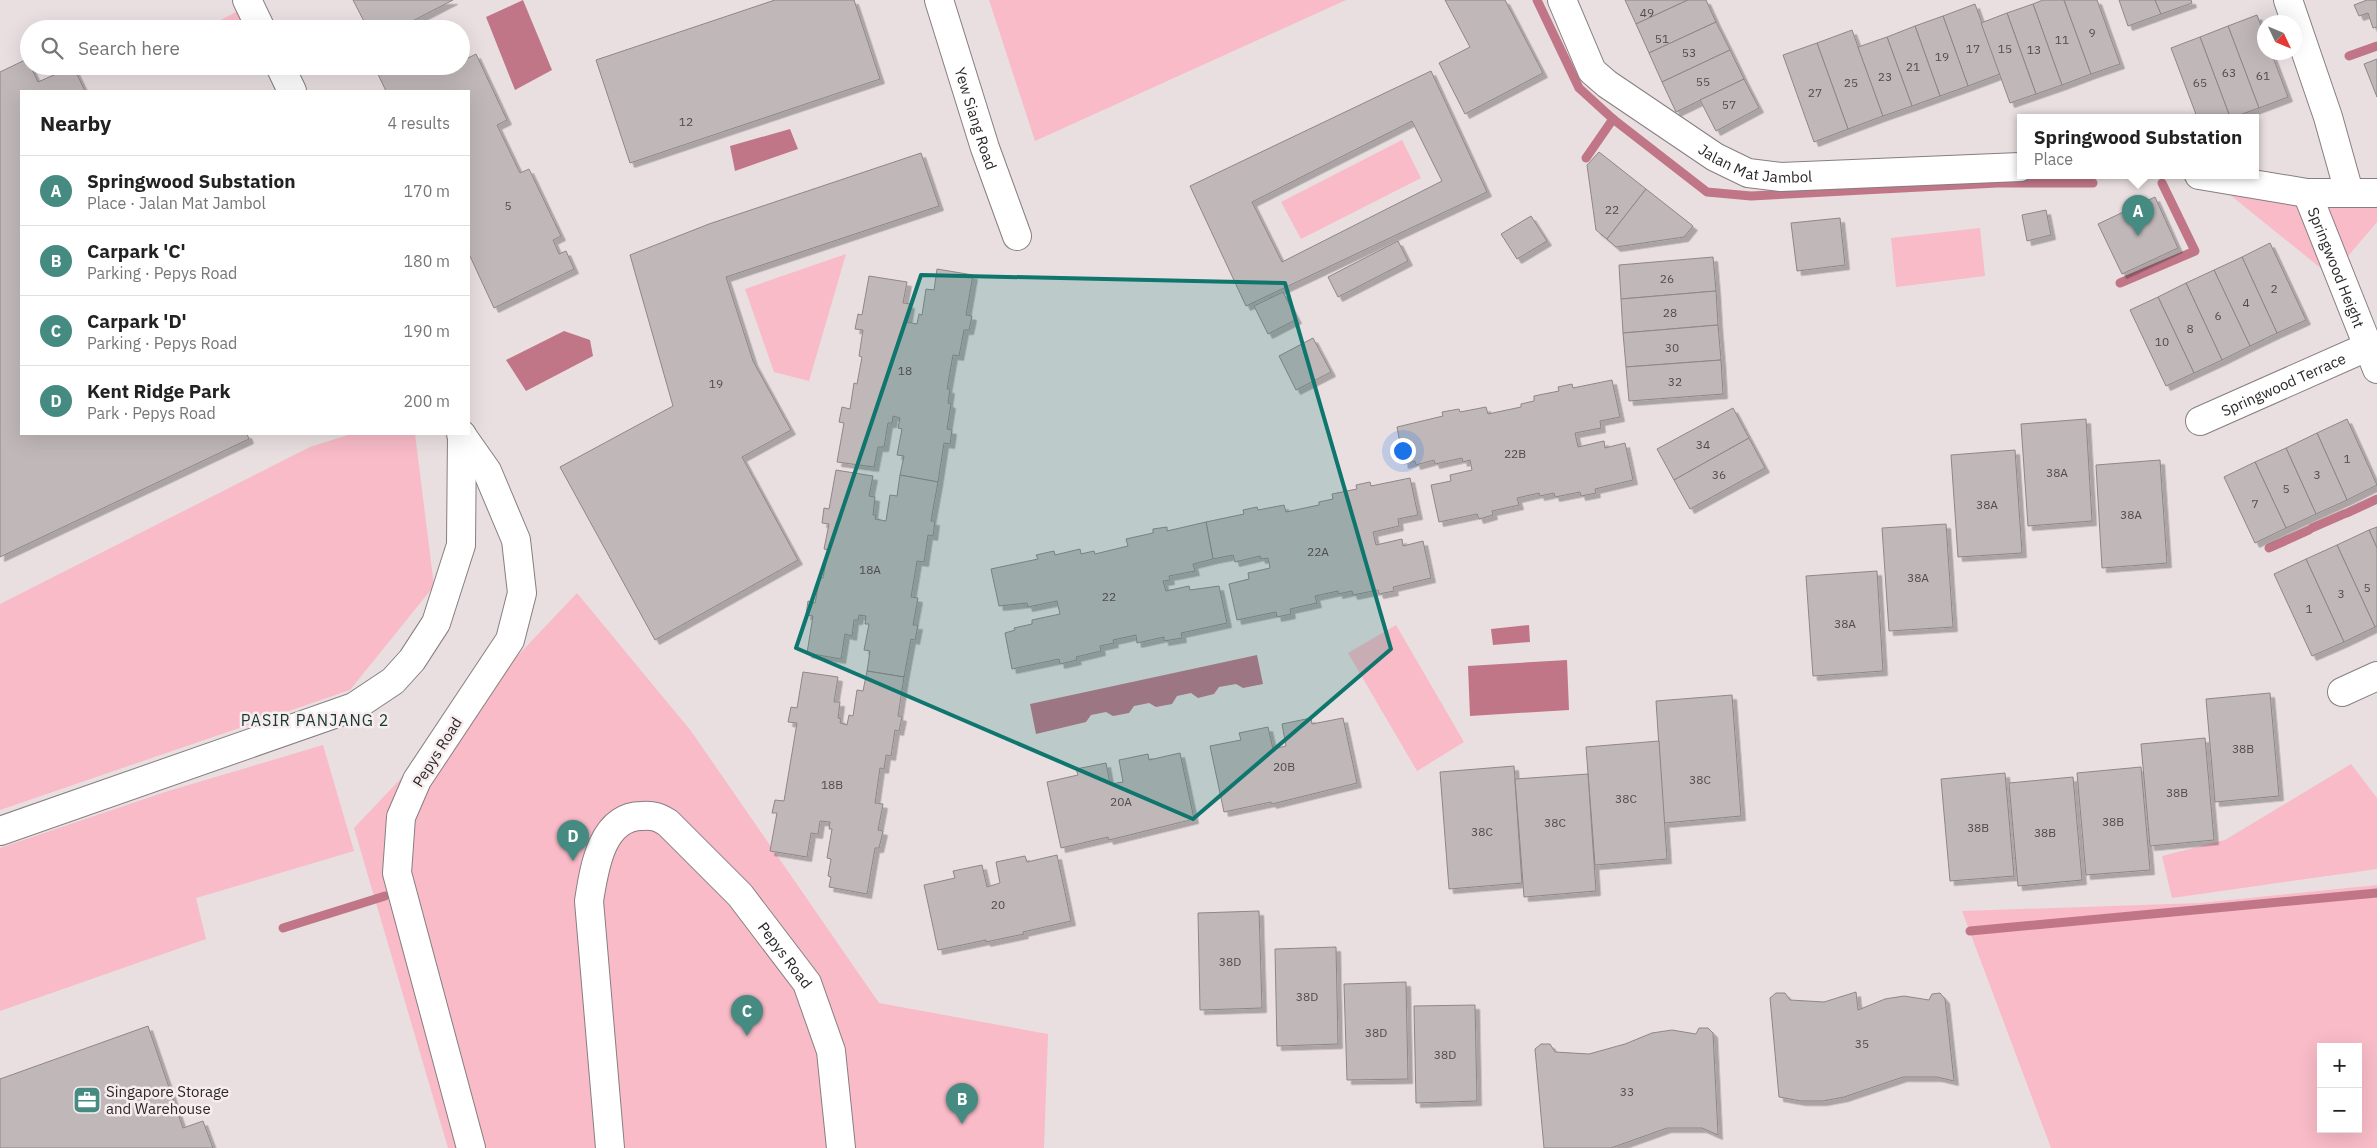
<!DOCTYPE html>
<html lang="en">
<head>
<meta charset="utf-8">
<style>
  :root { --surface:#fff; --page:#f6f6f6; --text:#222; --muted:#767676; --line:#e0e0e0; --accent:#458b82 }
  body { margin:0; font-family:"IBM Plex Sans",sans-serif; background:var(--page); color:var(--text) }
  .controls { position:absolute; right:15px; bottom:15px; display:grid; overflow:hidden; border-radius:0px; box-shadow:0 5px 20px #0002 }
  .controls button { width:45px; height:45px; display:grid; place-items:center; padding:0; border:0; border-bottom:1px solid var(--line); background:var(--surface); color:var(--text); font:25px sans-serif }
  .compass { position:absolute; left:2257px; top:15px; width:45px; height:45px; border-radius:50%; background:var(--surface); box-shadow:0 5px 20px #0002; rotate:134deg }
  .you { position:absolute; left:1402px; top:450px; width:18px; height:18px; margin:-12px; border:4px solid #fff; border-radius:50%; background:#1a73e8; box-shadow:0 0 0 8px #1a73e833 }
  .badge { display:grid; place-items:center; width:32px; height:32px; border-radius:50%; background:var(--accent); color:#fff; font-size:16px; font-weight:700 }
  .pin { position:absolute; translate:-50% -41px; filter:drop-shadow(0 1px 2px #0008) }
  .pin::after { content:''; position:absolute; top:26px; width:18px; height:15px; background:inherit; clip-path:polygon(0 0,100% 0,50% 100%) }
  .popup { position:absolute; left:2017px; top:114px; width:242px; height:65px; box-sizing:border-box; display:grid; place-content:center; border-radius:0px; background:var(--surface); filter:drop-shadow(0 1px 4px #0005); font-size:16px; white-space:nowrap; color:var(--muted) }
  .popup b { font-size:19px; color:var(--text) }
  .popup::after { content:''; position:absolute; left:50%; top:100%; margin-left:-10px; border:10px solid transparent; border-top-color:var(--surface) }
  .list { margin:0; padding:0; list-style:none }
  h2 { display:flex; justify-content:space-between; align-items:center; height:65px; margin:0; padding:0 20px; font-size:21px }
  h2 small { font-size:16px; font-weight:400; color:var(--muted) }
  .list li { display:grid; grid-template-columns:32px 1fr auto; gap:15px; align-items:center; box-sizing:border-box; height:70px; padding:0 20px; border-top:1px solid var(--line) }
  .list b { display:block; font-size:19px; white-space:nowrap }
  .list p { margin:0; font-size:16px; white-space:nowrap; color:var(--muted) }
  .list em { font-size:16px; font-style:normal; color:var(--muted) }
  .icon { flex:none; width:28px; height:28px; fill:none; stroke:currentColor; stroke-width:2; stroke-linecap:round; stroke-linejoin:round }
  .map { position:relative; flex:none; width:2377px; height:1148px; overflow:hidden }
  .search { position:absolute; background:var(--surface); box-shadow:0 5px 20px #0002; left:20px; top:20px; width:450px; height:55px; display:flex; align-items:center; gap:12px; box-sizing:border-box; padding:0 18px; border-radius:28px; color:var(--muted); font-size:19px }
  .panel { position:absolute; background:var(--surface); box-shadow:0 5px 20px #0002; left:20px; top:90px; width:450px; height:345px; border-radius:0px }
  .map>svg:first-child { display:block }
  .green { fill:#f8bbc7; fill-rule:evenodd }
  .water { fill:#c07687 }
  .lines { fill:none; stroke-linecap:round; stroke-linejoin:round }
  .stream { stroke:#c07687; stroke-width:9 }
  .building { fill:#c0b7b9; stroke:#8f8688; fill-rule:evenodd; filter:url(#shadow) }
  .minor-casing { stroke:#877e80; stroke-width:30 }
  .minor { stroke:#fff; stroke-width:28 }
  .marked { fill:#0f766e; fill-opacity:0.2; stroke:#0f766e; stroke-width:4; stroke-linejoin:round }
  .labels { text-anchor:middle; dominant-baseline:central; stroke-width:5; stroke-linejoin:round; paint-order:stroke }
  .number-label { font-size:12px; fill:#504b4c }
  .street-label { font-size:15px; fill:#2a2727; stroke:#f7edee }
  .poi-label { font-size:15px; fill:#2a2727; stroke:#f7edee; text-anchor:start }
  .neighbourhood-label { font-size:16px; letter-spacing:1px; fill:#173934; stroke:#f7edee }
</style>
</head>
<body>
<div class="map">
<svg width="2377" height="1148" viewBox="0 0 2377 1148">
  <defs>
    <filter id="shadow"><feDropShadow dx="4.5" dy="4.5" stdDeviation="0" flood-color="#0004"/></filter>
  </defs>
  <rect width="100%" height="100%" fill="#e9dfe1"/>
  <g class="green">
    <polygon points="989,0 1346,0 1035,141"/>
    <polygon points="238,11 244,22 230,29 203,29"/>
    <polygon points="1402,140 1421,178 1301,239 1281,202"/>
    <polygon points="2224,190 2299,205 2328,274"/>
    <polygon points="2327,205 2377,206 2377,222 2348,256"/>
    <polygon points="1980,228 1985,276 1896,287 1891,238"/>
    <polygon points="846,254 809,381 774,372 745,289"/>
    <polygon points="351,434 415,434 434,586 350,690 0,810 0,604 310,447"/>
    <polygon points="577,593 691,731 879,1003 1048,1034 1044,1148 448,1148 354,828"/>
    <polygon points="1396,625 1464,742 1417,771 1348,653"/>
    <polygon points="323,745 354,851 196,898 206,939 0,1011 0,848 165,792"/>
    <polygon points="2351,764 2377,798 2377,869 2172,898 2162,856 2225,840"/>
    <path d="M2377,885V1148H2051L1962,911L2201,903ZM2321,1047H2358V1129H2321Z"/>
  </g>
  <g class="water">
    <polygon points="523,0 552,70 515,90 486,17"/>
    <polygon points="790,129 798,149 735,171 730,146"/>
    <polygon points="564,331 590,340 593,356 526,391 506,360"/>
    <polygon points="1529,625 1530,642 1493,645 1491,629"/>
    <polygon points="1257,655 1263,684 1243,688 1236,684 1219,687 1214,694 1198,698 1191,693 1177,696 1172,704 1156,707 1149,703 1134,706 1129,713 1113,716 1106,712 1091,715 1086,722 1036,734 1030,704"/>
    <polygon points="1567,660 1569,710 1470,716 1468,666"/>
  </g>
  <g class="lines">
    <g class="stream">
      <polyline points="1537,0 1579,88 1613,119 1707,192 1751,196 1997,183 2093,183"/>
      <polyline points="2349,56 2377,46"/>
      <polyline points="1586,158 1613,119"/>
      <polyline points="2120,283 2195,251 2162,183"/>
      <polyline points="2347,513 2377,499"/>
      <polyline points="2312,528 2344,514"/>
      <polyline points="2269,548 2309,530"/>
      <polyline points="283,928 385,896"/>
      <polyline points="1970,931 2377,893"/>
    </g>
  </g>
  <g class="building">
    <polygon points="353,0 453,0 397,29 368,29"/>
    <polygon points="775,0 854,0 880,79 630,163 596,60"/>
    <polygon points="1445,0 1505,0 1543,73 1465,114 1439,63 1470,47"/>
    <polygon points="1625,0 1688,0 1636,24"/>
    <polygon points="1688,0 1706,0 1716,22 1649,53 1636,24"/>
    <polygon points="2043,0 2064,0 2091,74 2062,85 2033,4"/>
    <polygon points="2064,0 2097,0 2120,64 2091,74"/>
    <polygon points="2119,0 2155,0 2161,14 2128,26"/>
    <polygon points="2155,0 2191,0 2192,3 2161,14"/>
    <polygon points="2367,0 2377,0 2377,27 2373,28 2368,13 2359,16 2354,5"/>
    <polygon points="1975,4 2000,74 1968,86 1943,16"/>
    <polygon points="2033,4 2062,85 2036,94 2007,13"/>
    <polygon points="2007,13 2036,94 2010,103 1981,23"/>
    <polygon points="2257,15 2264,34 2264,52 2271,52 2288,97 2259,108 2228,26"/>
    <polygon points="1943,16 1968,86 1940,96 1915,26"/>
    <polygon points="1716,22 1730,50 1662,82 1649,53"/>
    <polygon points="1915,26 1940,96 1912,106 1887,37"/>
    <polygon points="2228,26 2259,108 2234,117 2230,117 2200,37"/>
    <polygon points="1852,30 1883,116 1848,129 1817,43"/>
    <polygon points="1887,37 1912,106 1883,116 1858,47"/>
    <polygon points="2200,37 2230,117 2197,117 2171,48"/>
    <polygon points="1817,43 1848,129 1814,142 1783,55"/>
    <polygon points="461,50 466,59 476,54 507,120 497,125 520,173 529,169 561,236 553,240 559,254 566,251 574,269 494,308 469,254 469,91 386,91 374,66 461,66"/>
    <polygon points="1730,50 1744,79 1676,112 1662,82"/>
    <polygon points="27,59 38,82 56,74 53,66 73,66 85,91 21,91 21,434 247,434 249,439 0,557 0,72"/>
    <polygon points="2377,59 2377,97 2364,64"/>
    <path d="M1431,71L1487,192L1246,306L1190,186ZM1412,121L1442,181L1282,262L1252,202Z"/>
    <polygon points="1744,79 1759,108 1716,131 1700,100"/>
    <polygon points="1599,152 1646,189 1607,239 1596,230 1587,165"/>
    <polygon points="921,153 939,206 726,277 753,361 791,430 742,457 798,560 655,640 560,467 673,406 630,255 709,224"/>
    <polygon points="1646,189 1693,226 1684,237 1616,247 1607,239"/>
    <polygon points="2155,197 2178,248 2122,274 2098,224"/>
    <polygon points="2046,210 2051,235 2027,241 2022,215"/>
    <polygon points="1531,216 1547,241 1517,259 1501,234"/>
    <polygon points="1840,218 1845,265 1797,271 1791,223"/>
    <polygon points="1398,241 1408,261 1338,297 1328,277"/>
    <polygon points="2270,243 2306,320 2277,333 2242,257"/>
    <polygon points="1713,257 1716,291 1621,299 1619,265"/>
    <polygon points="2242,257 2277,333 2250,346 2214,270"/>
    <polygon points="937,269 973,275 966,315 972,316 969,330 964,330 959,356 953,355 947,389 950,389 948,403 951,404 947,429 952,430 950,444 944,443 938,482 900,475 904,456 897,455 902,429 898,428 900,418 893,416 892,423 888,423 884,447 878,447 874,467 837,462 844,423 839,422 842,407 850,409 854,383 857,384 862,357 859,356 863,330 855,329 858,314 862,315 869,276 907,282 903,303 910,304 907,322 917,324 919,314 922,315 926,289 934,290"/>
    <polygon points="2214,270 2250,346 2222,360 2186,283"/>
    <polygon points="2186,283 2222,360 2194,373 2158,297"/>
    <polygon points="1716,291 1718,325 1623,333 1621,299"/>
    <polygon points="1283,292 1297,319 1268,334 1254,306"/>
    <polygon points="2158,297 2194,373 2166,386 2130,310"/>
    <polygon points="1718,325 1721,360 1626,367 1623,333"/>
    <polygon points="1313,338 1331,372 1296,390 1279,356"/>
    <polygon points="1721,360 1723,394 1629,401 1626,367"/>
    <polygon points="1612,380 1620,417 1600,421 1601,428 1575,433 1578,447 1604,441 1605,448 1625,443 1633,480 1595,489 1596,493 1581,496 1580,492 1555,497 1554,493 1540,496 1539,493 1517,498 1519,505 1492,511 1493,515 1479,519 1477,514 1439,522 1431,485 1451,481 1450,475 1472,470 1470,460 1463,462 1462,458 1435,464 1434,460 1416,465 1415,461 1404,464 1397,427 1443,416 1442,412 1459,409 1460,412 1486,407 1488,414 1521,407 1521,404 1534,401 1534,396 1559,391 1558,387 1572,384 1573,388"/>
    <polygon points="1733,408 1749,438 1674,480 1657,449"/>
    <polygon points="2086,419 2092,521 2028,526 2021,424"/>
    <polygon points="2347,419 2377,485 2347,500 2317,433"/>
    <polygon points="2317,433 2347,500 2316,514 2286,448"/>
    <polygon points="1749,438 1765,468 1690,509 1674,480"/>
    <polygon points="2286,448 2316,514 2286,528 2255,462"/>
    <polygon points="2015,450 2022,553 1958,557 1951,455"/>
    <polygon points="2160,460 2167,563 2102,568 2096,465"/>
    <polygon points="2255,462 2286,528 2255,543 2224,477"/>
    <polygon points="836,470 873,476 869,496 875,497 873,515 876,515 875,519 886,521 890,495 897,496 900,475 938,482 931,521 935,521 933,536 928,535 924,562 917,561 911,597 918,598 913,625 918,625 915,640 911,639 904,677 867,671 870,651 864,650 869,624 865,624 866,616 859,615 858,620 854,620 852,636 845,634 841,659 807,653 813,616 806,615 808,601 815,603 820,577 823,578 828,550 824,549 829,524 822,523 824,508 829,509"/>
    <polygon points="1410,478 1418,515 1398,519 1399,526 1373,532 1376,545 1402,539 1403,546 1423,541 1431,578 1393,587 1394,591 1379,594 1378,590 1353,595 1352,591 1338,594 1338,591 1315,596 1317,603 1290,609 1291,614 1277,617 1276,612 1237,620 1229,584 1249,579 1248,573 1270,568 1268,558 1261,559 1260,556 1235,562 1233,555 1213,559 1206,522 1244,514 1243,510 1257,507 1258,510 1284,505 1286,512 1319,505 1319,502 1333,499 1332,494 1357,489 1356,485 1370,482 1371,486"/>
    <polygon points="1206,522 1213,559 1193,564 1195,571 1169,576 1170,580 1163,581 1166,591 1189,586 1190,590 1219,586 1227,623 1181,633 1182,638 1164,641 1164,637 1137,643 1136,635 1113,640 1114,643 1100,646 1101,651 1076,657 1077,660 1060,664 1059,659 1012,669 1005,633 1015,630 1014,628 1032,624 1032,620 1060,614 1057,601 1028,607 1027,603 999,606 991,569 1038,559 1036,555 1054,551 1055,555 1080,549 1081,554 1094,551 1095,554 1128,546 1126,539 1153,533 1153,529 1167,527 1167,531"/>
    <polygon points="1946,524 1953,627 1889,631 1882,528"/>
    <polygon points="2377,527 2377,548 2369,530"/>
    <polygon points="2369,530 2377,548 2377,626 2375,627 2337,545"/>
    <polygon points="2337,545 2375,627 2344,642 2306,559"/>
    <polygon points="2306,559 2344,642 2312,656 2274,574"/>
    <polygon points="1877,571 1883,671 1813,676 1806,576"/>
    <polygon points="867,671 904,677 898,716 902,717 899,731 895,730 891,756 886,755 884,769 880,768 875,803 883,804 878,830 883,831 879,848 875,848 867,894 829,887 831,877 828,876 831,859 827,858 832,829 829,829 830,822 820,821 818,834 811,833 807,857 770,851 777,813 772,813 775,800 784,801 797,723 788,722 791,707 797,708 803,672 838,677 834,702 840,702 838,718 841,719 840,723 847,725 849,715 853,716 857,690 863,691"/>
    <polygon points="2270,693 2279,796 2215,802 2206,699"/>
    <polygon points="1732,695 1741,816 1664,823 1656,701"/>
    <polygon points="1311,718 1312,724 1343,718 1357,783 1272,804 1271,802 1224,812 1210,746 1241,740 1239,733 1268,727 1273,749 1286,746 1282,724"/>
    <polygon points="2205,738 2214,840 2150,846 2141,744"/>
    <polygon points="1659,741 1667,859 1595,865 1586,747"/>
    <polygon points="1180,753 1194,819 1109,840 1108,837 1061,848 1047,782 1078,775 1076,769 1106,763 1110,784 1123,782 1119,760 1148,754 1149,760"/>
    <polygon points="1514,766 1522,883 1449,889 1440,772"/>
    <polygon points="2141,767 2150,870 2086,875 2077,773"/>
    <polygon points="2005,773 2014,876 1950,881 1941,779"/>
    <polygon points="1588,774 1596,891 1524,897 1515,779"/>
    <polygon points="2073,777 2082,880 2018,886 2009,783"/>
    <polygon points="1057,855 1071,921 1023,932 1024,934 986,942 986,940 938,950 924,885 955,878 953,871 982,865 987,887 1000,883 996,862 1025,856 1027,862"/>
    <polygon points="1259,911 1262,1008 1200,1010 1198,913"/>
    <polygon points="1336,947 1338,1044 1277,1046 1275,949"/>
    <polygon points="1406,982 1408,1079 1347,1080 1344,984"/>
    <polygon points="1856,992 1858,1010 1885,999 1904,996 1929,1000 1932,994 1940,993 1945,999 1954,1081 1937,1077 1903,1077 1844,1097 1823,1101 1801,1101 1779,1097 1770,998 1776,993 1785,993 1790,1000 1824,1002"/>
    <polygon points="1475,1005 1477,1101 1416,1103 1414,1006"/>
    <polygon points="148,1026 183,1128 203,1121 213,1148 0,1148 0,1079"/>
    <polygon points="1699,1028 1708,1028 1713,1033 1718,1135 1702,1128 1667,1128 1611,1148 1544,1148 1535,1049 1541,1044 1550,1044 1555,1052 1589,1054 1625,1044 1652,1033 1672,1030 1696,1034"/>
  </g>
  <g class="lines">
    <defs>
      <g id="minor">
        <polyline points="247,0 261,29"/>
        <path id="s1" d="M939,0L985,148L1017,236"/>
        <path id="s2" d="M1562,0L1592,71L1607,84L1715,157L1748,173L1781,177L2020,167"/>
        <polyline points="2288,0 2328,117 2349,192"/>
        <polyline points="280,66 292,91"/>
        <polyline points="2199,175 2307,193 2377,193"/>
        <path id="s3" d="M2307,193L2377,369"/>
        <path id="s4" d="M2200,421L2367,347"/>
        <polyline points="461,434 487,471 516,540 522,593 510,640 417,780 401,817 397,873 471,1148"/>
        <polyline points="2342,692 2377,676"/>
        <polyline points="0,831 354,707 393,681 412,660 436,623 461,545 462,435"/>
        <path id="s5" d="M610,1148L589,901C594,870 601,816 642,816C653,815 659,817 668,823L740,895L807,983L831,1051L841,1148"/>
      </g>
    </defs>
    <use href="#minor" class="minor-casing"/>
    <use href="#minor" class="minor"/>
  </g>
  <path class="marked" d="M921,275L1285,283L1391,649L1193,819L796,648Z"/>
  <defs>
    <symbol id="office-square" viewBox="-11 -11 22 22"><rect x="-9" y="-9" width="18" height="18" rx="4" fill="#458b82" stroke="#f7edee"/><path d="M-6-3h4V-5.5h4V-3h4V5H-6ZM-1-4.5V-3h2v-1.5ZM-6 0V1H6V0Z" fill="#fff"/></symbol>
  </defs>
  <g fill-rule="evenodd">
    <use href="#office-square" x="71" y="1084" width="32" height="32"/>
  </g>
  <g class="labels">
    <g class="number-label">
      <text x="1647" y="12">49</text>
      <text x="2092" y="32">9</text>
      <text x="1662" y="38">51</text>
      <text x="2062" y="39">11</text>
      <text x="1973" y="48">17</text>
      <text x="2005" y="48">15</text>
      <text x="2034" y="49">13</text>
      <text x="1689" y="52">53</text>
      <text x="1942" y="56">19</text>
      <text x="1913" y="66">21</text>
      <text x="2229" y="72">63</text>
      <text x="2263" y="75">61</text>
      <text x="1885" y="76">23</text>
      <text x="1703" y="81">55</text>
      <text x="1851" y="82">25</text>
      <text x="2200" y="82">65</text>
      <text x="1815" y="92">27</text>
      <text x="1729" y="104">57</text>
      <text x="686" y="121">12</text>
      <text x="508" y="205">5</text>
      <text x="1612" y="209">22</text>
      <text x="1667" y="278">26</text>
      <text x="2274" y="288">2</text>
      <text x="2246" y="302">4</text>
      <text x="1670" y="312">28</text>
      <text x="2218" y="315">6</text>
      <text x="2190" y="328">8</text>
      <text x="2162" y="341">10</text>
      <text x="1672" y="347">30</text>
      <text x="905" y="370">18</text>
      <text x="1675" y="381">32</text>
      <text x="716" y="383">19</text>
      <text x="1703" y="444">34</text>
      <text x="1515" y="453">22B</text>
      <text x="2347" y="458">1</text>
      <text x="2057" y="472">38A</text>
      <text x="1719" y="474">36</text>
      <text x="2317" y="474">3</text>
      <text x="2286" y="488">5</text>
      <text x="2255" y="503">7</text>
      <text x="1987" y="504">38A</text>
      <text x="2131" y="514">38A</text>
      <text x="1318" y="551">22A</text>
      <text x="870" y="569">18A</text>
      <text x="1918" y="577">38A</text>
      <text x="2367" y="587">5</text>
      <text x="2341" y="593">3</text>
      <text x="1109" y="596">22</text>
      <text x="2309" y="608">1</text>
      <text x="1845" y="623">38A</text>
      <text x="2243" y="748">38B</text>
      <text x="1284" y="766">20B</text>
      <text x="1700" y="779">38C</text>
      <text x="832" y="784">18B</text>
      <text x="2177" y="792">38B</text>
      <text x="1626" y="798">38C</text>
      <text x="1121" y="801">20A</text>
      <text x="2113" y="821">38B</text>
      <text x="1555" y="822">38C</text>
      <text x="1978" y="827">38B</text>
      <text x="1482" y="831">38C</text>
      <text x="2045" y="832">38B</text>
      <text x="998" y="904">20</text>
      <text x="1230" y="961">38D</text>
      <text x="1307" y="996">38D</text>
      <text x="1376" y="1032">38D</text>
      <text x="1862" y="1043">35</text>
      <text x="1445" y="1054">38D</text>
      <text x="1627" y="1091">33</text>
    </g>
    <g class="street-label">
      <text stroke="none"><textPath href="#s1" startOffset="124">Yew Siang Road</textPath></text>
      <text stroke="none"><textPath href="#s2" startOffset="269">Jalan Mat Jambol</textPath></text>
      <text stroke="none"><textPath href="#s3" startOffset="80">Springwood Height</textPath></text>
      <text stroke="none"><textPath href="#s4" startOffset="91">Springwood Terrace</textPath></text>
      <text transform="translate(437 752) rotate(-58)">Pepys Road</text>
      <text stroke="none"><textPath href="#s5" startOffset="562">Pepys Road</textPath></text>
    </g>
    <g class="poi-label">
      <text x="106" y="1091">Singapore Storage<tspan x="106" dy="17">and Warehouse</tspan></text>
    </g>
    <g class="neighbourhood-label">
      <text x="315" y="720">PASIR PANJANG 2</text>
    </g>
  </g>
</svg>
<div class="controls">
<button>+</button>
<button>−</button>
</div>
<svg class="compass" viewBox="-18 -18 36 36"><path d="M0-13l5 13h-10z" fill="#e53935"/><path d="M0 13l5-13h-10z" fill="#767676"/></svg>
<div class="you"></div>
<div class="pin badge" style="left:2138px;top:236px">A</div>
<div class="popup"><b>Springwood Substation</b>Place</div>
<div class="pin badge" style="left:962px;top:1124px">B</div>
<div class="pin badge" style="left:747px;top:1036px">C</div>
<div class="pin badge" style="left:573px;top:861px">D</div>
<div class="search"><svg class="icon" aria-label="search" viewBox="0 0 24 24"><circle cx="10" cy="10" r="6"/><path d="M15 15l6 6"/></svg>Search here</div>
<section class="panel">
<h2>Nearby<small>4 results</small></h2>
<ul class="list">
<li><span class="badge">A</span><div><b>Springwood Substation</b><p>Place · Jalan Mat Jambol</p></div><em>170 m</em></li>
<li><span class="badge">B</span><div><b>Carpark 'C'</b><p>Parking · Pepys Road</p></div><em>180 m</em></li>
<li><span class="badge">C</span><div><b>Carpark 'D'</b><p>Parking · Pepys Road</p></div><em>190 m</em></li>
<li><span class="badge">D</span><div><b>Kent Ridge Park</b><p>Park · Pepys Road</p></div><em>200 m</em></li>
</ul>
</section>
</div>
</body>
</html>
